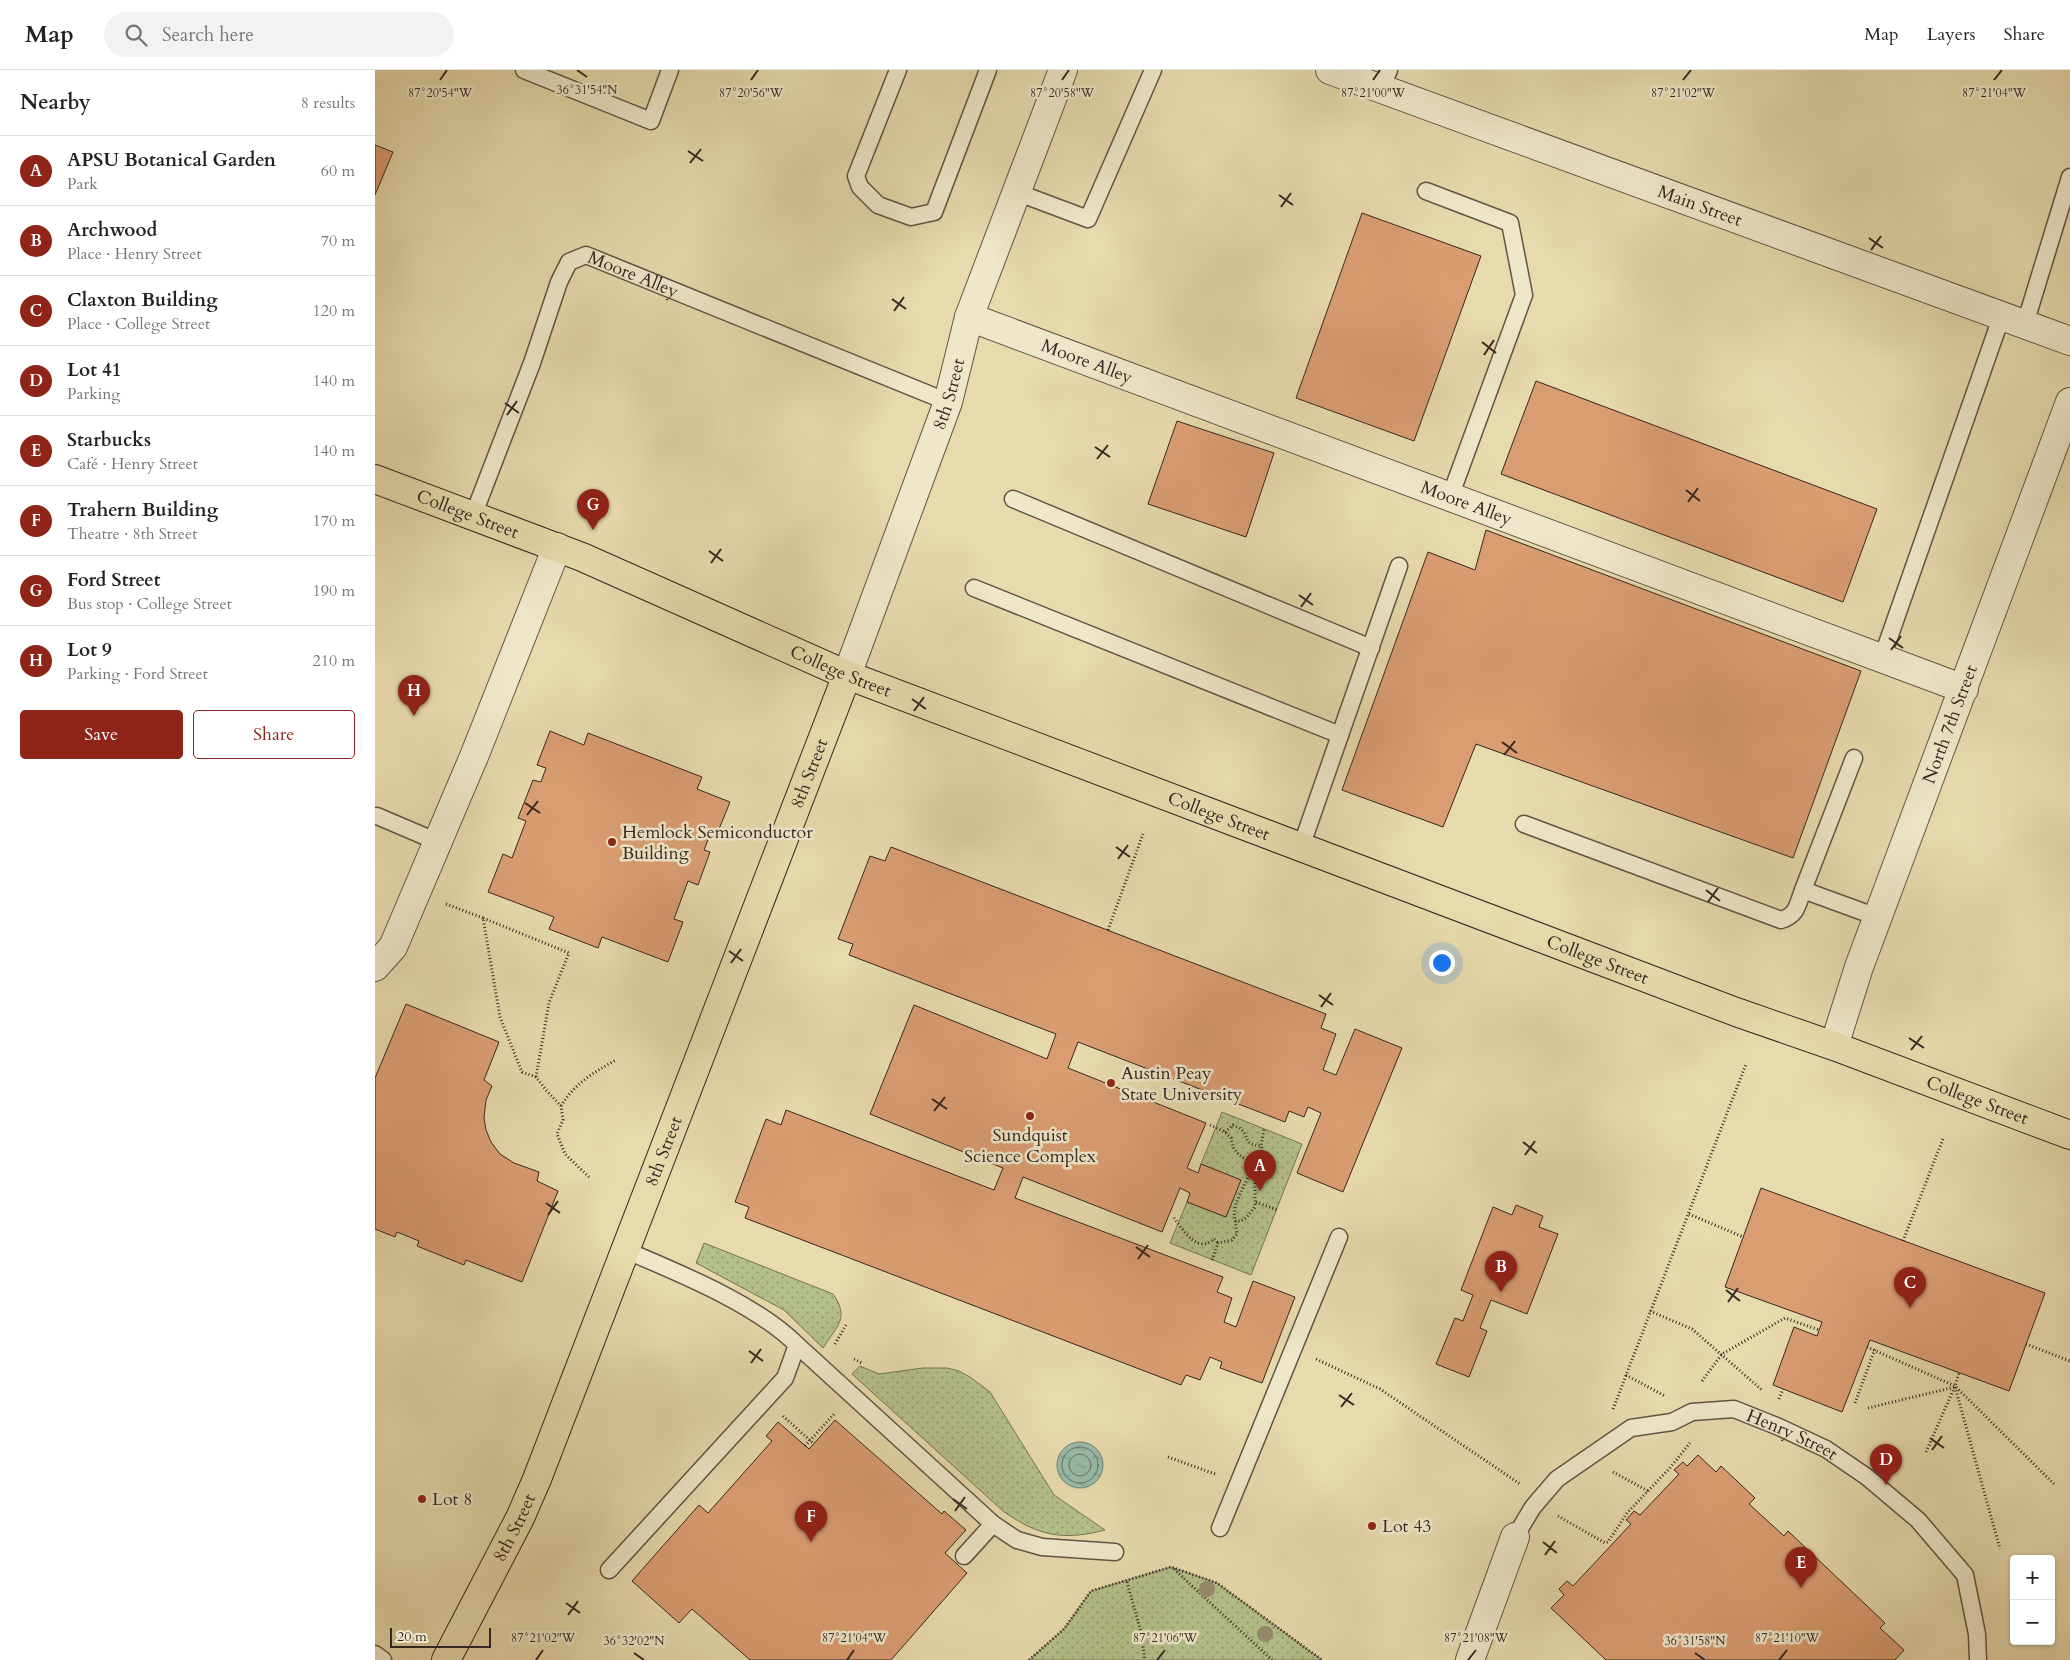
<!DOCTYPE html>
<html lang="en">
<head>
<meta charset="utf-8">
<style>
  :root { --surface:#fff; --page:#f2f2f2; --text:#222; --muted:#767676; --line:#e0e0e0; --accent:#8f2418 }
  body { margin:0; font-family:Cardo,serif; background:var(--page); color:var(--text) }
  .controls { position:absolute; right:15px; bottom:15px; display:grid; overflow:hidden; border-radius:5px; box-shadow:0 1px 4px #0004 }
  .controls button { width:45px; height:45px; display:grid; place-items:center; padding:0; border:0; border-bottom:1px solid var(--line); background:var(--surface); color:var(--text); font:25px sans-serif }
  .scale { position:absolute; left:15px; bottom:12px; width:101px; box-sizing:border-box; padding-left:5px; border:2px solid #362721; border-top:0; font-size:14px; line-height:18px; white-space:nowrap; color:#362721; -webkit-text-stroke:4px #efe7ca; paint-order:stroke }
  .you { position:absolute; left:1066px; top:892px; width:18px; height:18px; margin:-12px; border:4px solid #fff; border-radius:50%; background:#1a73e8; box-shadow:0 0 0 8px #1a73e833 }
  .badge { display:grid; place-items:center; width:32px; height:32px; border-radius:50%; background:var(--accent); color:#fff; font-size:16px; font-weight:700 }
  .pin { position:absolute; translate:-50% -41px; filter:drop-shadow(0 1px 2px #0008) }
  .pin::after { content:''; position:absolute; top:26px; width:18px; height:15px; background:inherit; clip-path:polygon(0 0,100% 0,50% 100%) }
  .list { margin:0; padding:0; list-style:none }
  h2 { display:flex; justify-content:space-between; align-items:center; height:65px; margin:0; padding:0 20px; font-size:21px }
  h2 small { font-size:16px; font-weight:400; color:var(--muted) }
  .list li { display:grid; grid-template-columns:32px 1fr auto; gap:15px; align-items:center; box-sizing:border-box; height:70px; padding:0 20px; border-top:1px solid var(--line) }
  .list b { display:block; font-size:19px; white-space:nowrap }
  .list p { margin:0; font-size:16px; white-space:nowrap; color:var(--muted) }
  .list em { font-size:16px; font-style:normal; color:var(--muted) }
  .actions { display:flex; gap:10px; padding:15px 20px }
  .actions a { flex:1; padding:11px 0; border:1px solid var(--accent); border-radius:5px; text-align:center; font-size:18px; color:var(--accent) }
  .actions .main { background:var(--accent); color:#fff }
  .icon { flex:none; width:28px; height:28px; fill:none; stroke:currentColor; stroke-width:2; stroke-linecap:round; stroke-linejoin:round }
  .map { position:relative; flex:none; width:1695px; height:1590px; overflow:hidden }
  header { display:flex; align-items:center; gap:30px; box-sizing:border-box; height:70px; padding:0 25px; background:var(--surface); border-bottom:1px solid var(--line) }
  header strong { font-size:24px }
  nav { display:flex; gap:28px; margin-inline-start:auto; font-size:18px }
  .search { width:350px; height:45px; background:var(--page); display:flex; align-items:center; gap:12px; box-sizing:border-box; padding:0 18px; border-radius:28px; color:var(--muted); font-size:19px }
  main { display:flex }
  aside { flex:1; background:var(--surface) }
  .map>svg:first-child { display:block }
  .grass { fill:url(#grass-dots); stroke:#757456 }
  .water { fill:url(#water-ripples); stroke:#708073 }
  .lines { fill:none; stroke-linecap:round; stroke-linejoin:round }
  .shore { stroke:#667165; stroke-width:1 }
  .building { fill:#da9d72; stroke:#362721 }
  .service-casing { stroke:#625444; stroke-width:19 }
  .minor-casing { stroke:#625444; stroke-width:30 }
  .tertiary-casing { stroke:#625444; stroke-width:30 }
  .primary-casing { stroke:#362721; stroke-width:30 }
  .path { stroke:#362721; stroke-width:3; stroke-dasharray:1 2.5; stroke-linecap:butt }
  .service { stroke:#efe7ca; stroke-width:16 }
  .minor { stroke:#efe7ca; stroke-width:28 }
  .tertiary { stroke:#efe7ca; stroke-width:28 }
  .primary { stroke:#e7daad; stroke-width:28 }
  .tree { fill:#978c6f }
  .ticks { fill:none; stroke:#362721; stroke-width:2 }
  .poi-dot { fill:#8f2418; stroke:#efe7ca; stroke-width:2 }
  .labels { text-anchor:middle; dominant-baseline:central; stroke-width:5; stroke-linejoin:round; paint-order:stroke }
  .street-label { font-size:18px; fill:#362721; stroke:#efe7ca }
  .poi-label { font-size:18px; fill:#362721; stroke:#efe7ca; text-anchor:start }
  .ticks-label { font-size:12px; text-anchor:middle; fill:#362721; stroke:#efe7ca; stroke-width:5; stroke-linejoin:round; paint-order:stroke }
</style>
</head>
<body>
<header>
<strong>Map</strong>
<div class="search"><svg class="icon" aria-label="search" viewBox="0 0 24 24"><circle cx="10" cy="10" r="6"/><path d="M15 15l6 6"/></svg>Search here</div>
<nav><a>Map</a><a>Layers</a><a>Share</a></nav>
</header>
<main>
<aside>
<h2>Nearby<small>8 results</small></h2>
<ul class="list">
<li><span class="badge">A</span><div><b>APSU Botanical Garden</b><p>Park</p></div><em>60 m</em></li>
<li><span class="badge">B</span><div><b>Archwood</b><p>Place · Henry Street</p></div><em>70 m</em></li>
<li><span class="badge">C</span><div><b>Claxton Building</b><p>Place · College Street</p></div><em>120 m</em></li>
<li><span class="badge">D</span><div><b>Lot 41</b><p>Parking</p></div><em>140 m</em></li>
<li><span class="badge">E</span><div><b>Starbucks</b><p>Café · Henry Street</p></div><em>140 m</em></li>
<li><span class="badge">F</span><div><b>Trahern Building</b><p>Theatre · 8th Street</p></div><em>170 m</em></li>
<li><span class="badge">G</span><div><b>Ford Street</b><p>Bus stop · College Street</p></div><em>190 m</em></li>
<li><span class="badge">H</span><div><b>Lot 9</b><p>Parking · Ford Street</p></div><em>210 m</em></li>
</ul>
<div class="actions"><a class="main">Save</a><a>Share</a></div>
</aside>
<div class="map">
<svg width="1695" height="1590" viewBox="0 0 1695 1590">
  <defs>
    <pattern id="grass-dots" width="8" height="8" patternUnits="userSpaceOnUse" patternTransform="scale(1.25)"><rect width="8" height="8" fill="#b4c08b"/><path d="M2 2h.1M6 6h.1" fill="none" stroke="#939c71" stroke-width="1.8" stroke-linecap="round"/></pattern>
    <pattern id="water-ripples" width="26" height="14" patternUnits="userSpaceOnUse" patternTransform="scale(1.25)"><rect width="26" height="14" fill="#97bba9"/><path d="M2 4q2-2 4 0t4 0M15 11q2-2 4 0t4 0" fill="none" stroke="#7c9889"/></pattern>
  </defs>
  <rect width="100%" height="100%" fill="#e7daad"/>
  <filter id="stains"><feTurbulence type="fractalNoise" baseFrequency=".004" numOctaves="4"/><feColorMatrix values="0 0 0 0 .2 0 0 0 0 .09 0 0 0 0 .02 0 0 0 .5 -.17"/></filter>
  <radialGradient id="worn" r=".72"><stop offset=".6" stop-color="#630" stop-opacity="0"/><stop offset="1" stop-color="#630" stop-opacity=".3"/></radialGradient>
  <g class="grass">
    <polygon points="847,1042 927,1074 876,1205 795,1173 812,1132 851,1147 865,1110 826,1094"/>
    <path d="M329,1173L458,1224C475,1248 462,1256 448,1278L409,1240L321,1193Z"/>
    <path d="M485,1296L504,1304L548,1298H572L584,1301L595,1307L615,1322L679,1425L730,1460C688,1471 663,1466 628,1441L477,1304Z"/>
    <polygon points="796,1497 842,1513 947,1590 654,1590 689,1559 716,1521"/>
  </g>
  <circle class="water" cx="705" cy="1395" r="23"/>
  <g class="lines">
    <g class="shore">
      <circle cx="705" cy="1395" r="18"/>
      <circle cx="705" cy="1395" r="11"/>
    </g>
  </g>
  <g class="building">
    <polygon points="0,75 18,82 0,125"/>
    <polygon points="987,143 1106,186 1039,371 921,328"/>
    <polygon points="1161,311 1502,439 1468,532 1126,404"/>
    <polygon points="802,351 899,383 871,467 773,434"/>
    <polygon points="1111,460 1486,601 1418,788 1101,674 1068,757 967,720 1053,482 1100,500"/>
    <polygon points="175,661 209,675 213,663 327,707 322,719 355,732 342,764 336,762 329,780 335,782 323,815 313,811 299,849 308,852 293,892 227,867 223,878 174,859 179,847 113,822 128,784 137,788 151,751 143,748 158,710 166,712 171,698 162,695"/>
    <polygon points="516,777 951,944 946,958 961,964 948,1000 961,1005 980,959 1027,978 968,1122 922,1103 946,1043 933,1037 929,1047 914,1041 910,1052 703,972 693,998 831,1053 812,1098 823,1103 826,1094 866,1110 851,1147 812,1132 815,1123 805,1118 787,1162 648,1107 640,1128 848,1207 842,1222 857,1228 849,1252 861,1257 878,1211 920,1227 887,1313 845,1298 847,1292 835,1287 825,1310 811,1305 806,1315 370,1148 374,1137 360,1132 391,1049 406,1055 411,1040 619,1120 628,1098 495,1044 539,935 672,989 681,964 474,885 478,874 463,869 495,786 510,791"/>
    <polygon points="31,934 124,972 109,1010 117,1016 111,1030 109,1048 111,1060 116,1072 125,1084 139,1093 164,1102 162,1111 183,1121 147,1212 91,1190 89,1195 42,1176 44,1171 22,1162 20,1167 0,1159 0,1008"/>
    <polygon points="1386,1118 1670,1223 1634,1321 1495,1270 1467,1342 1398,1315 1419,1257 1442,1266 1447,1252 1350,1217"/>
    <polygon points="1141,1135 1168,1146 1164,1157 1183,1164 1152,1244 1116,1230 1105,1258 1112,1261 1094,1307 1061,1294 1080,1248 1088,1251 1098,1225 1086,1220 1118,1137 1137,1145"/>
    <polygon points="460,1350 567,1444 569,1441 591,1460 570,1483 592,1503 516,1590 375,1590 317,1539 304,1553 257,1511 324,1435 333,1443 397,1371 391,1366 403,1352 434,1379"/>
    <polygon points="1323,1385 1341,1402 1346,1396 1380,1428 1374,1434 1409,1466 1413,1461 1510,1553 1505,1558 1529,1580 1520,1590 1231,1590 1176,1538 1189,1525 1184,1519 1192,1511 1198,1516 1256,1454 1251,1450 1259,1441 1265,1445 1304,1404 1299,1400 1308,1392 1312,1396"/>
  </g>
  <g class="lines">
    <defs>
      <g id="service">
        <polyline points="149,0 276,51 295,0"/>
        <polyline points="523,0 481,106 485,117 503,135 536,147 559,142 613,0"/>
        <polyline points="1006,19 1014,0"/>
        <polyline points="1051,121 1135,153 1149,225 1075,427"/>
        <polyline points="641,122 713,149 778,0"/>
        <polyline points="1650,254 1695,107"/>
        <polyline points="638,429 996,578"/>
        <path id="s1" d="M98,446L157,293L184,212L194,192L211,185L573,332"/>
        <polyline points="599,518 965,665"/>
        <polyline points="1507,588 1627,245"/>
        <polyline points="2,746 63,772"/>
        <path d="M1149,754L1406,850C1422,845 1422,836 1428,820L1502,847"/>
        <polyline points="926,777 1024,496"/>
        <polyline points="1428,820 1479,688"/>
        <polyline points="422,1275 618,1454 642,1470 667,1477 740,1482"/>
        <polyline points="845,1458 964,1167"/>
        <path id="s2" d="M1140,1467L1158,1437L1182,1409L1256,1358L1297,1352L1317,1342L1359,1339L1404,1357L1451,1379L1492,1407L1543,1450L1590,1505L1602,1564L1603,1590"/>
        <polyline points="589,1486 618,1454"/>
        <path d="M234,1500L410,1308L422,1275C381,1234 304,1203 250,1180"/>
        <polyline points="0,1584 8,1590"/>
      </g>
      <g id="minor">
        <path id="s3" d="M594,247L1589,619"/>
        <polyline points="0,897 18,877 100,684 182,477"/>
        <path id="s4" d="M1459,976L1484,897L1695,332"/>
        <polyline points="1095,1590 1140,1467"/>
      </g>
      <g id="tertiary">
        <path id="s5" d="M955,0L1695,271"/>
        <path id="s6" d="M472,605L573,332L594,247L688,0"/>
      </g>
      <g id="primary">
        <path id="s7" d="M0,409L207,487L472,605L1361,942L1459,976L1695,1065"/>
        <path id="s8" d="M71,1590L145,1448L162,1409L472,605"/>
      </g>
    </defs>
    <use href="#service" class="service-casing"/>
    <use href="#minor" class="minor-casing"/>
    <use href="#tertiary" class="tertiary-casing"/>
    <use href="#primary" class="primary-casing"/>
    <g class="path">
      <polyline points="71,834 108,848"/>
      <polyline points="733,860 768,764"/>
      <polyline points="161,1007 174,933 194,883 108,848 125,947 147,1002 161,1007 171,1020 186,1036 188,1050 182,1064 190,1084 214,1107"/>
      <path d="M186,1036C199,1014 219,1002 241,990"/>
      <polyline points="835,1055 850,1062 856,1068 858,1077 864,1085 879,1094"/>
      <path d="M850,1062L858,1055C861,1057 864,1057 866,1059C875,1068 868,1074 886,1076"/>
      <polyline points="881,1132 902,1140"/>
      <polyline points="1314,1144 1368,1167"/>
      <path d="M799,1148C808,1160 822,1184 839,1169L843,1173"/>
      <polyline points="860,1151 866,1151 871,1148 880,1137 880,1113 889,1097 886,1076 889,1059"/>
      <polyline points="1528,1171 1568,1069"/>
      <polyline points="837,1190 843,1173 857,1170 862,1164 859,1143 861,1133 879,1094 889,1097"/>
      <polyline points="1275,1241 1317,1259 1387,1320"/>
      <polyline points="460,1274 471,1255"/>
      <polyline points="1651,1274 1695,1291"/>
      <polyline points="1492,1277 1580,1316 1679,1414"/>
      <polyline points="479,1289 487,1293"/>
      <polyline points="941,1289 1005,1319 1145,1414"/>
      <polyline points="1251,1305 1290,1326"/>
      <polyline points="1327,1311 1347,1284 1410,1248 1444,1260"/>
      <polyline points="1580,1317 1625,1479"/>
      <polyline points="1404,1329 1408,1319"/>
      <polyline points="1480,1333 1500,1279"/>
      <polyline points="1493,1338 1580,1317"/>
      <polyline points="1238,1339 1371,994"/>
      <polyline points="408,1346 439,1374"/>
      <polyline points="430,1376 460,1343"/>
      <polyline points="1551,1382 1580,1316 1584,1303"/>
      <polyline points="793,1387 840,1404"/>
      <polyline points="1238,1402 1273,1421"/>
      <polyline points="1183,1446 1230,1473 1233,1472 1252,1443 1294,1399 1315,1373"/>
      <polyline points="799,1499 897,1590"/>
      <polyline points="752,1512 766,1562 770,1590"/>
      <polyline points="654,1590 689,1559 716,1521 796,1497 842,1513 947,1590"/>
    </g>
    <use href="#service" class="service"/>
    <use href="#minor" class="minor"/>
    <use href="#tertiary" class="tertiary"/>
    <use href="#primary" class="primary"/>
  </g>
  <g class="tree">
    <circle cx="832" cy="1519" r="8"/>
    <circle cx="890" cy="1564" r="8"/>
  </g>
  <path class="ticks" d="M202,0L212,7M65,10L72,0M376,10L383,0M687,10L694,0M998,10L1005,0M1308,10L1316,0M1619,10L1627,0M313,81L328,91M315,93L326,79M904,125L918,135M906,137L916,123M1494,168L1508,178M1496,180L1506,166M517,229L531,239M519,241L529,227M1107,272L1121,283M1109,285L1119,270M130,333L144,343M132,345L142,331M720,377L735,387M722,389L733,375M1311,420L1325,431M1313,432L1323,418M334,481L348,491M336,493L346,479M924,525L938,535M926,537L936,523M1514,568L1528,578M1516,580L1526,566M537,629L551,639M539,641L549,627M1127,672L1142,683M1129,685L1140,671M150,733L165,743M152,745L163,731M741,777L755,787M743,789L753,775M1331,820L1345,831M1333,832L1343,818M354,881L368,891M356,893L366,879M944,925L958,935M946,937L956,923M1534,968L1549,978M1536,980L1547,966M557,1029L572,1039M559,1041L570,1027M1148,1072L1162,1083M1150,1085L1160,1071M171,1133L185,1143M173,1145L183,1131M761,1177L775,1187M763,1189L773,1175M1351,1220L1365,1231M1353,1232L1363,1218M374,1281L388,1291M376,1293L386,1279M964,1325L979,1335M966,1337L977,1323M1555,1368L1569,1378M1557,1380L1567,1366M578,1429L592,1439M580,1441L590,1427M1168,1472L1182,1483M1170,1485L1180,1471M191,1533L205,1543M193,1545L203,1531M259,1583L269,1590M1320,1583L1330,1590M161,1590L168,1580M472,1590L479,1580M782,1590L790,1580M1093,1590L1101,1580M1404,1590L1412,1580"/>
  <g class="poi-dot">
    <circle cx="237" cy="772" r="5"/>
    <circle cx="736" cy="1013" r="5"/>
    <circle cx="655" cy="1046" r="5"/>
    <circle cx="47" cy="1429" r="5"/>
    <circle cx="997" cy="1456" r="5"/>
  </g>
  <g class="labels">
    <g class="street-label">
      <text stroke="none"><textPath href="#s5" startOffset="394">Main Street</textPath></text>
      <text stroke="none"><textPath href="#s1" startOffset="341">Moore Alley</textPath></text>
      <text stroke="none"><textPath href="#s3" startOffset="126">Moore Alley</textPath></text>
      <text stroke="none"><textPath href="#s6" startOffset="299">8th Street</textPath></text>
      <text stroke="none"><textPath href="#s3" startOffset="531">Moore Alley</textPath></text>
      <text stroke="none"><textPath href="#s7" startOffset="99">College Street</textPath></text>
      <text stroke="none"><textPath href="#s7" startOffset="504">College Street</textPath></text>
      <text stroke="none"><textPath href="#s4" startOffset="342">North 7th Street</textPath></text>
      <text stroke="none"><textPath href="#s8" startOffset="959">8th Street</textPath></text>
      <text stroke="none"><textPath href="#s7" startOffset="909">College Street</textPath></text>
      <text stroke="none"><textPath href="#s7" startOffset="1314">College Street</textPath></text>
      <text stroke="none"><textPath href="#s7" startOffset="1719">College Street</textPath></text>
      <text stroke="none"><textPath href="#s8" startOffset="554">8th Street</textPath></text>
      <text stroke="none"><textPath href="#s2" startOffset="331">Henry Street</textPath></text>
      <text stroke="none"><textPath href="#s8" startOffset="149">8th Street</textPath></text>
    </g>
    <g class="poi-label">
      <text x="247" y="762">Hemlock Semiconductor<tspan x="247" dy="21">Building</tspan></text>
      <text x="746" y="1003">Austin Peay<tspan x="746" dy="21">State University</tspan></text>
      <text x="655" y="1065" text-anchor="middle">Sundquist<tspan x="655" dy="21">Science Complex</tspan></text>
      <text x="57" y="1429">Lot 8</text>
      <text x="1007" y="1456">Lot 43</text>
    </g>
  </g>
  <g class="ticks-label">
    <text x="212" y="24">36°31'54"N</text>
    <text x="376" y="27">87°20'56"W</text>
    <text x="65" y="27">87°20'54"W</text>
    <text x="687" y="27">87°20'58"W</text>
    <text x="998" y="27">87°21'00"W</text>
    <text x="1308" y="27">87°21'02"W</text>
    <text x="1619" y="27">87°21'04"W</text>
    <text x="168" y="1572">87°21'02"W</text>
    <text x="479" y="1572">87°21'04"W</text>
    <text x="790" y="1572">87°21'06"W</text>
    <text x="1101" y="1572">87°21'08"W</text>
    <text x="1412" y="1572">87°21'10"W</text>
    <text x="259" y="1575">36°32'02"N</text>
    <text x="1320" y="1575">36°31'58"N</text>
  </g>
  <rect width="100%" height="100%" filter="url(#stains)"/>
  <rect width="100%" height="100%" fill="url(#worn)"/>
</svg>
<div class="controls">
<button>+</button>
<button>−</button>
</div>
<div class="scale">20 m</div>
<div class="you"></div>
<div class="pin badge" style="left:885px;top:1121px">A</div>
<div class="pin badge" style="left:1126px;top:1222px">B</div>
<div class="pin badge" style="left:1535px;top:1238px">C</div>
<div class="pin badge" style="left:1511px;top:1415px">D</div>
<div class="pin badge" style="left:1426px;top:1518px">E</div>
<div class="pin badge" style="left:436px;top:1472px">F</div>
<div class="pin badge" style="left:218px;top:460px">G</div>
<div class="pin badge" style="left:39px;top:646px">H</div>
</div>
</main>
</body>
</html>
